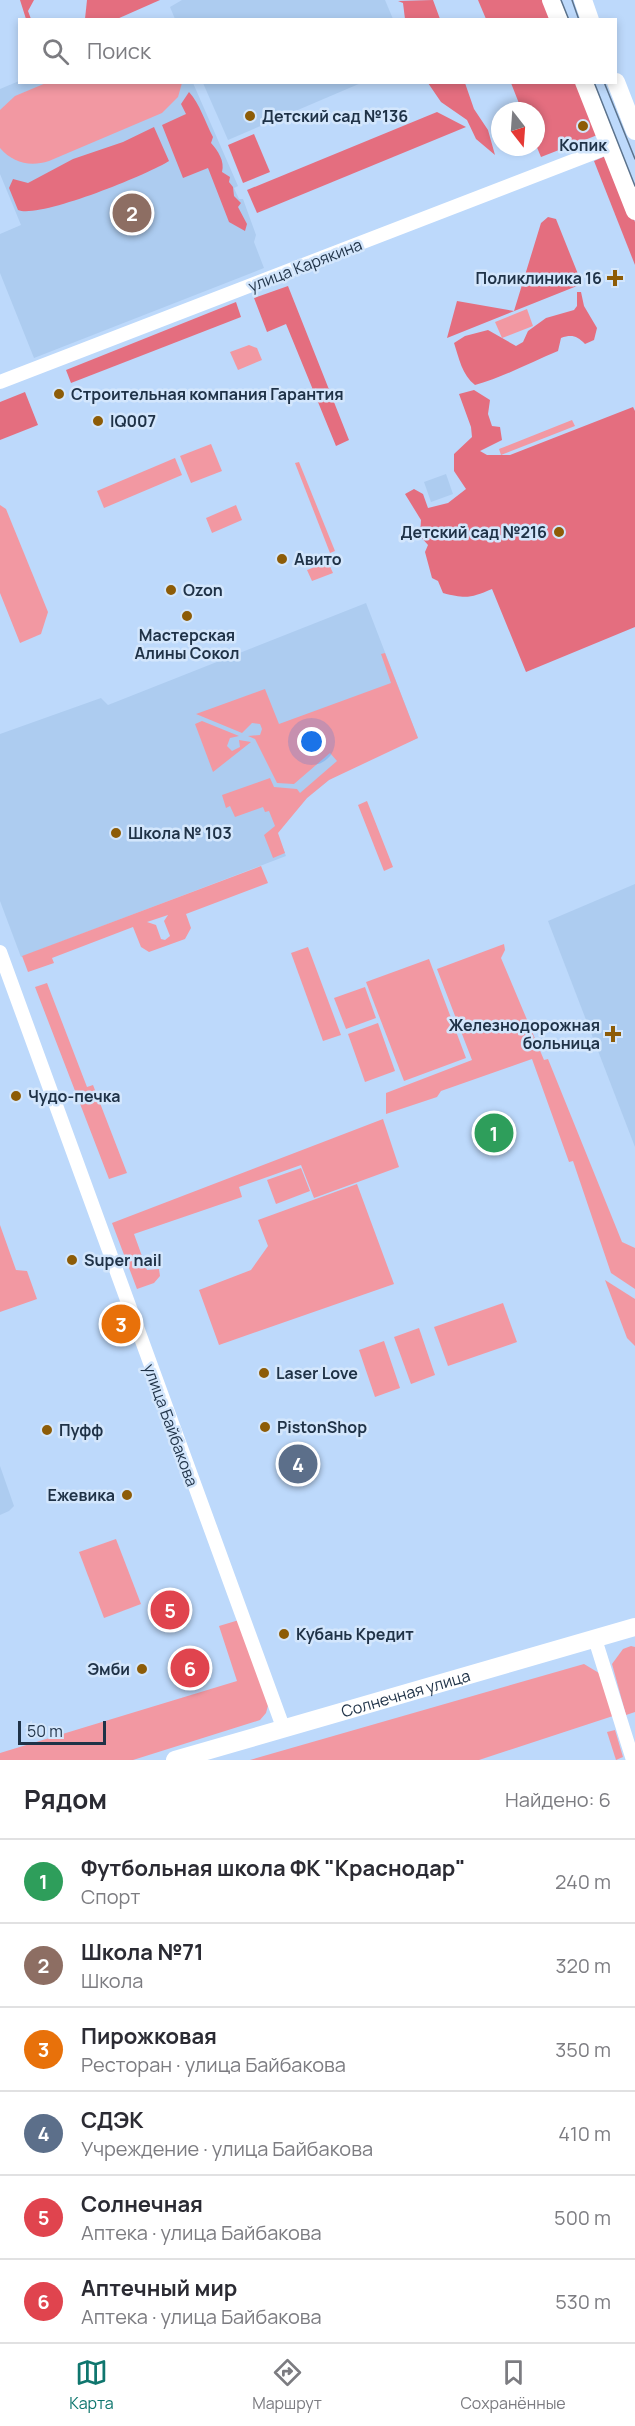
<!DOCTYPE html>
<html lang="ru">
<head>
<meta charset="utf-8">
<style>
  :root { --surface:#fff; --page:#f2f2f3; --text:#2b2b33; --muted:#7c7c81; --line:#e1e1e2; --accent:#0f766e }
  body { margin:0; font-family:Manrope,sans-serif; background:var(--page); color:var(--text) }
  .compass { position:absolute; left:491px; top:102px; width:54px; height:54px; border-radius:50%; background:var(--surface); box-shadow:0 3px 9px #0003; rotate:163deg }
  .scale { position:absolute; left:18px; bottom:15px; width:88px; box-sizing:border-box; padding-left:6px; border:3px solid #1f3247; border-top:0; font-size:16px; line-height:21px; white-space:nowrap; color:#1f3247; -webkit-text-stroke:4px #d3e6fc; paint-order:stroke }
  .you { position:absolute; left:312px; top:742px; width:21px; height:21px; margin:-15px; border:4px solid #fff; border-radius:50%; background:#1a73e8; box-shadow:0 0 0 9px #1a73e833 }
  .badge { display:grid; place-items:center; width:39px; height:39px; border-radius:50%; background:var(--accent); color:#fff; font-size:20px; font-weight:700 }
  .pin { position:absolute; translate:-50% -50%; border:3px solid #fff; box-shadow:0 2px 6px #0006 }
  .list { margin:0; padding:0; list-style:none }
  h2 { display:flex; justify-content:space-between; align-items:center; height:78px; margin:0; padding:0 24px; font-size:26px }
  h2 small { font-size:20px; font-weight:400; color:var(--muted) }
  .list li { display:grid; grid-template-columns:39px 1fr auto; gap:18px; align-items:center; box-sizing:border-box; height:84px; padding:0 24px; border-top:2px solid var(--line) }
  .list b { display:block; font-size:22px; white-space:nowrap }
  .list p { margin:0; font-size:20px; white-space:nowrap; color:var(--muted) }
  .list em { font-size:20px; font-style:normal; color:var(--muted) }
  .icon { flex:none; width:33px; height:33px; fill:none; stroke:currentColor; stroke-width:2; stroke-linecap:round; stroke-linejoin:round }
  .map { position:relative; flex:none; width:635px; height:1760px; overflow:hidden }
  .search { position:absolute; background:var(--surface); box-shadow:0 3px 9px #0003; left:18px; right:18px; top:18px; height:66px; display:flex; align-items:center; gap:15px; box-sizing:border-box; padding:0 21px; border-radius:0px; color:var(--muted); font-size:22px }
  .sheet { height:582px; background:var(--surface) }
  nav { display:flex; justify-content:space-around; align-items:center; box-sizing:border-box; height:84px; border-top:2px solid var(--line); background:var(--surface); font-size:16px; color:var(--muted) }
  nav a { display:grid; justify-items:center; gap:3px }
  nav .on { color:var(--accent) }
  .map>svg:first-child { display:block }
  .built { fill:#adccf0 }
  .green { fill:#f298a2; fill-rule:evenodd }
  .forest { fill:#e46e7f }
  .lines { fill:none; stroke-linecap:round; stroke-linejoin:round }
  .street { stroke:#fff; stroke-width:14 }
  .secondary { stroke:#fff; stroke-width:18 }
  .tram { stroke:#5b728c; stroke-width:1.5 }
  .poi-dot { fill:#8d5c07; stroke:#d3e6fc; stroke-width:2 }
  .labels { text-anchor:middle; dominant-baseline:central; stroke-width:5; stroke-linejoin:round; paint-order:stroke }
  .poi-label { font-size:16px; font-weight:bold; fill:#1f3247; stroke:#d3e6fc; text-anchor:start }
  .street-label { font-size:16px; fill:#1f3247; stroke:#d3e6fc }
</style>
</head>
<body>
<div class="map">
<svg width="635" height="1760" viewBox="0 0 635 1760">
  <rect width="100%" height="100%" fill="#bdd9fb"/>
  <g class="built">
    <polygon points="182,0 385,0 393,19 175,19 170,7"/>
    <polygon points="19,81 193,83 238,186 234,188 239,199 243,199 256,235 254,242 264,268 34,358 0,273 0,234 21,225 0,174 0,89"/>
    <polygon points="203,83 361,83 228,140"/>
    <polygon points="446,474 453,494 431,502 424,482"/>
    <polygon points="366,603 418,738 348,768 329,780 307,798 277,833 286,856 21,957 0,901 0,734 101,698 108,705"/>
    <polygon points="635,884 635,1147 548,921"/>
    <polygon points="0,1466 14,1506 9,1511 0,1515"/>
  </g>
  <g class="green">
    <path d="M46,83L182,82V83L178,97L162,113L49,161C30,167 13,163 0,148V110L15,96Z"/>
    <polygon points="527,309 533,326 502,338 495,322"/>
    <polygon points="249,345 257,348 262,360 238,370 230,352"/>
    <polygon points="572,420 575,426 501,455 499,449"/>
    <polygon points="211,444 222,471 191,483 180,456"/>
    <polygon points="175,458 182,475 104,508 97,491"/>
    <polygon points="299,462 335,551 330,553 295,463"/>
    <polygon points="0,505 6,509 48,612 41,634 20,643 0,593"/>
    <polygon points="236,505 242,520 212,533 206,518"/>
    <polygon points="328,562 333,573 312,581 307,570"/>
    <polygon points="385,653 418,738 329,780 307,798 278,833 285,853 273,858 264,835 275,826 269,811 265,812 263,807 235,817 230,806 226,808 222,795 270,778 274,787 297,789 300,793 337,761 330,753 294,784 277,783 255,739 248,736 260,735 262,729 260,724 252,723 242,733 196,714 265,689 279,724 391,683 381,654"/>
    <polygon points="202,721 239,736 230,738 227,746 232,751 240,747 239,740 251,742 213,772 195,724"/>
    <polygon points="367,801 393,867 384,871 358,805"/>
    <path d="M261,866L268,883L186,914L191,928L185,939L149,952L141,947L133,927L52,958L54,963L28,972L22,956ZM168,915L164,921L170,936L165,940L161,939L156,925L147,922Z"/>
    <polygon points="504,944 505,950 501,958 544,1060 548,1059 622,1242 635,1248 635,1289 611,1273 573,1161 569,1162 532,1059 441,1091 437,1097 386,1114 386,1093 472,1060 437,969"/>
    <polygon points="308,947 341,1035 323,1041 291,953"/>
    <polygon points="429,959 466,1058 404,1081 366,982"/>
    <polygon points="47,983 87,1087 93,1085 127,1173 109,1179 35,987"/>
    <polygon points="365,987 376,1018 346,1029 334,998"/>
    <polygon points="378,1023 395,1071 365,1082 348,1034"/>
    <polygon points="383,1119 399,1167 314,1198 301,1165 239,1187 242,1197 134,1234 147,1270 159,1269 160,1276 154,1283 137,1289 112,1223"/>
    <polygon points="301,1168 310,1191 276,1204 267,1180"/>
    <polygon points="357,1184 394,1284 219,1345 199,1290 251,1270 268,1246 258,1220"/>
    <polygon points="0,1225 16,1270 27,1271 37,1299 0,1312"/>
    <polygon points="605,1280 635,1299 635,1346 627,1338"/>
    <polygon points="503,1303 517,1342 448,1366 434,1327"/>
    <polygon points="419,1328 435,1375 411,1384 394,1337"/>
    <polygon points="384,1341 400,1388 375,1397 359,1350"/>
    <polygon points="116,1539 141,1604 104,1618 79,1552"/>
    <polygon points="239,1620 269,1702 266,1713 260,1720 133,1760 0,1760 0,1753 237,1681 219,1626"/>
    <polygon points="631,1646 635,1647 635,1712 626,1715 612,1664 623,1649"/>
    <polygon points="584,1664 599,1673 613,1716 479,1760 250,1760"/>
    <polygon points="615,1730 623,1757 616,1760 607,1732"/>
  </g>
  <g class="forest">
    <polygon points="20,0 34,0 28,11 31,19 26,19"/>
    <polygon points="87,0 160,0 117,19 85,19"/>
    <polygon points="433,0 440,19 405,19 403,3 398,1"/>
    <polygon points="478,0 546,0 554,19 486,19"/>
    <polygon points="428,83 465,83 474,109 488,130 495,155 476,139 467,120 441,102"/>
    <polygon points="511,83 579,83 600,134 541,157 536,145 536,111 522,111"/>
    <path d="M189,92C200,104 205,122 213,137L211,143C218,151 225,161 222,172L230,177L229,182L233,187L234,196L241,203L238,207L247,224L245,231L229,222L208,168L183,178L162,125L186,114L181,104Z"/>
    <polygon points="437,112 466,127 257,213 247,190"/>
    <path d="M154,127L169,161C147,175 39,219 18,210L9,188L13,179L28,183L73,159L123,142Z"/>
    <polygon points="254,134 270,172 243,183 228,145"/>
    <polygon points="608,155 635,222 635,265 594,161"/>
    <polygon points="548,217 556,219 582,284 447,338 457,301 514,311 541,223"/>
    <polygon points="288,286 349,440 336,446 286,324 267,332 254,298"/>
    <path d="M577,292H581L584,306L597,328L594,340L585,344C577,336 572,334 561,338L558,351C531,362 504,377 475,385C462,375 459,358 454,343L465,336L488,330L516,346L523,342L528,331L546,318L574,310L577,306Z"/>
    <polygon points="236,302 241,317 71,383 66,370"/>
    <path d="M474,390L490,400L488,414L492,426L500,427L502,440L480,451L487,455H510L633,407L635,411V627L526,672L492,589C471,598 466,599 443,593L438,581L432,578L425,552L428,545L420,536L421,520L405,494L414,489L423,494L428,508L448,503L466,489L454,471V454L472,437L471,427L459,394Z"/>
    <polygon points="25,392 38,425 0,440 0,402"/>
  </g>
  <g class="lines">
    <g class="street">
      <polyline points="0,382 609,147"/>
      <polyline points="0,952 283,1727"/>
      <polyline points="595,1639 633,1760"/>
    </g>
    <g class="secondary">
      <polyline points="551,0 559,20"/>
      <polyline points="583,0 590,20"/>
      <polyline points="584,82 635,211"/>
      <polyline points="616,82 635,131"/>
      <path id="s1" d="M175,1760L635,1627"/>
    </g>
    <g class="tram">
      <polyline points="561,0 569,20"/>
      <polyline points="572,0 579,20"/>
      <polyline points="594,82 635,186"/>
      <polyline points="604,82 635,159"/>
    </g>
  </g>
  <g class="poi-dot">
    <circle cx="250" cy="116" r="6"/>
    <circle cx="583" cy="126" r="6"/>
    <path d="M612 269h6v6h6v6h-6v6h-6v-6h-6v-6h6z"/>
    <circle cx="59" cy="394" r="6"/>
    <circle cx="98" cy="421" r="6"/>
    <circle cx="559" cy="532" r="6"/>
    <circle cx="282" cy="559" r="6"/>
    <circle cx="171" cy="590" r="6"/>
    <circle cx="187" cy="616" r="6"/>
    <circle cx="116" cy="833" r="6"/>
    <path d="M610 1025h6v6h6v6h-6v6h-6v-6h-6v-6h6z"/>
    <circle cx="16" cy="1096" r="6"/>
    <circle cx="72" cy="1260" r="6"/>
    <circle cx="264" cy="1373" r="6"/>
    <circle cx="265" cy="1427" r="6"/>
    <circle cx="47" cy="1430" r="6"/>
    <circle cx="127" cy="1495" r="6"/>
    <circle cx="284" cy="1634" r="6"/>
    <circle cx="142" cy="1669" r="6"/>
  </g>
  <g class="labels">
    <g class="poi-label">
      <text x="262" y="116">Детский сад №136</text>
      <text x="583" y="145" text-anchor="middle">Копик</text>
      <text x="602" y="278" text-anchor="end">Поликлиника 16</text>
      <text x="71" y="394">Строительная компания Гарантия</text>
      <text x="110" y="421">IQ007</text>
      <text x="547" y="532" text-anchor="end">Детский сад №216</text>
      <text x="294" y="559">Авито</text>
      <text x="183" y="590">Ozon</text>
      <text x="187" y="635" text-anchor="middle">Мастерская<tspan x="187" dy="18">Алины Сокол</tspan></text>
      <text x="128" y="833">Школа № 103</text>
      <text x="600" y="1025" text-anchor="end">Железнодорожная<tspan x="600" dy="18">больница</tspan></text>
      <text x="28" y="1096">Чудо-печка</text>
      <text x="84" y="1260">Super nail</text>
      <text x="276" y="1373">Laser Love</text>
      <text x="277" y="1427">PistonShop</text>
      <text x="59" y="1430">Пуфф</text>
      <text x="115" y="1495" text-anchor="end">Ежевика</text>
      <text x="296" y="1634">Кубань Кредит</text>
      <text x="130" y="1669" text-anchor="end">Эмби</text>
    </g>
    <g class="street-label">
      <text transform="translate(305 265) rotate(-21)">улица Карякина</text>
      <text transform="translate(171 1425) rotate(70)">улица Байбакова</text>
      <text stroke="none"><textPath href="#s1" startOffset="240">Солнечная улица</textPath></text>
    </g>
  </g>
</svg>
<svg class="compass" viewBox="-18 -18 36 36"><path d="M0-13l5 13h-10z" fill="#e53935"/><path d="M0 13l5-13h-10z" fill="#7c7c81"/></svg>
<div class="scale">50 m</div>
<div class="you"></div>
<div class="pin badge" style="left:494px;top:1133px;background:#2e9e5b">1</div>
<div class="pin badge" style="left:132px;top:213px;background:#8d6e63">2</div>
<div class="pin badge" style="left:121px;top:1324px;background:#e8710a">3</div>
<div class="pin badge" style="left:298px;top:1464px;background:#5c6f8a">4</div>
<div class="pin badge" style="left:170px;top:1610px;background:#e0444e">5</div>
<div class="pin badge" style="left:190px;top:1668px;background:#e0444e">6</div>
<div class="search"><svg class="icon" aria-label="search" viewBox="0 0 24 24"><circle cx="10" cy="10" r="6"/><path d="M15 15l6 6"/></svg>Поиск</div>
</div>
<section class="sheet">
<h2>Рядом<small>Найдено: 6</small></h2>
<ul class="list">
<li><span class="badge" style="background:#2e9e5b">1</span><div><b>Футбольная школа ФК &quot;Краснодар&quot;</b><p>Спорт</p></div><em>240 m</em></li>
<li><span class="badge" style="background:#8d6e63">2</span><div><b>Школа №71</b><p>Школа</p></div><em>320 m</em></li>
<li><span class="badge" style="background:#e8710a">3</span><div><b>Пирожковая</b><p>Ресторан · улица Байбакова</p></div><em>350 m</em></li>
<li><span class="badge" style="background:#5c6f8a">4</span><div><b>СДЭК</b><p>Учреждение · улица Байбакова</p></div><em>410 m</em></li>
<li><span class="badge" style="background:#e0444e">5</span><div><b>Солнечная</b><p>Аптека · улица Байбакова</p></div><em>500 m</em></li>
<li><span class="badge" style="background:#e0444e">6</span><div><b>Аптечный мир</b><p>Аптека · улица Байбакова</p></div><em>530 m</em></li>
</ul>
</section>
<nav>
<a class="on"><svg class="icon" aria-label="map" viewBox="0 0 24 24"><path d="M3 6l6-2 6 2 6-2v14l-6 2-6-2-6 2zM9 4v14M15 6v14"/></svg>Карта</a>
<a><svg class="icon" aria-label="directions" viewBox="0 0 24 24"><path d="M12 3l9 9-9 9-9-9zM9 14v-3h6M13 9l2 2-2 2"/></svg>Маршрут</a>
<a><svg class="icon" aria-label="saved" viewBox="0 0 24 24"><path d="M7 4h10v16l-5-4-5 4z"/></svg>Сохранённые</a>
</nav>
</body>
</html>
